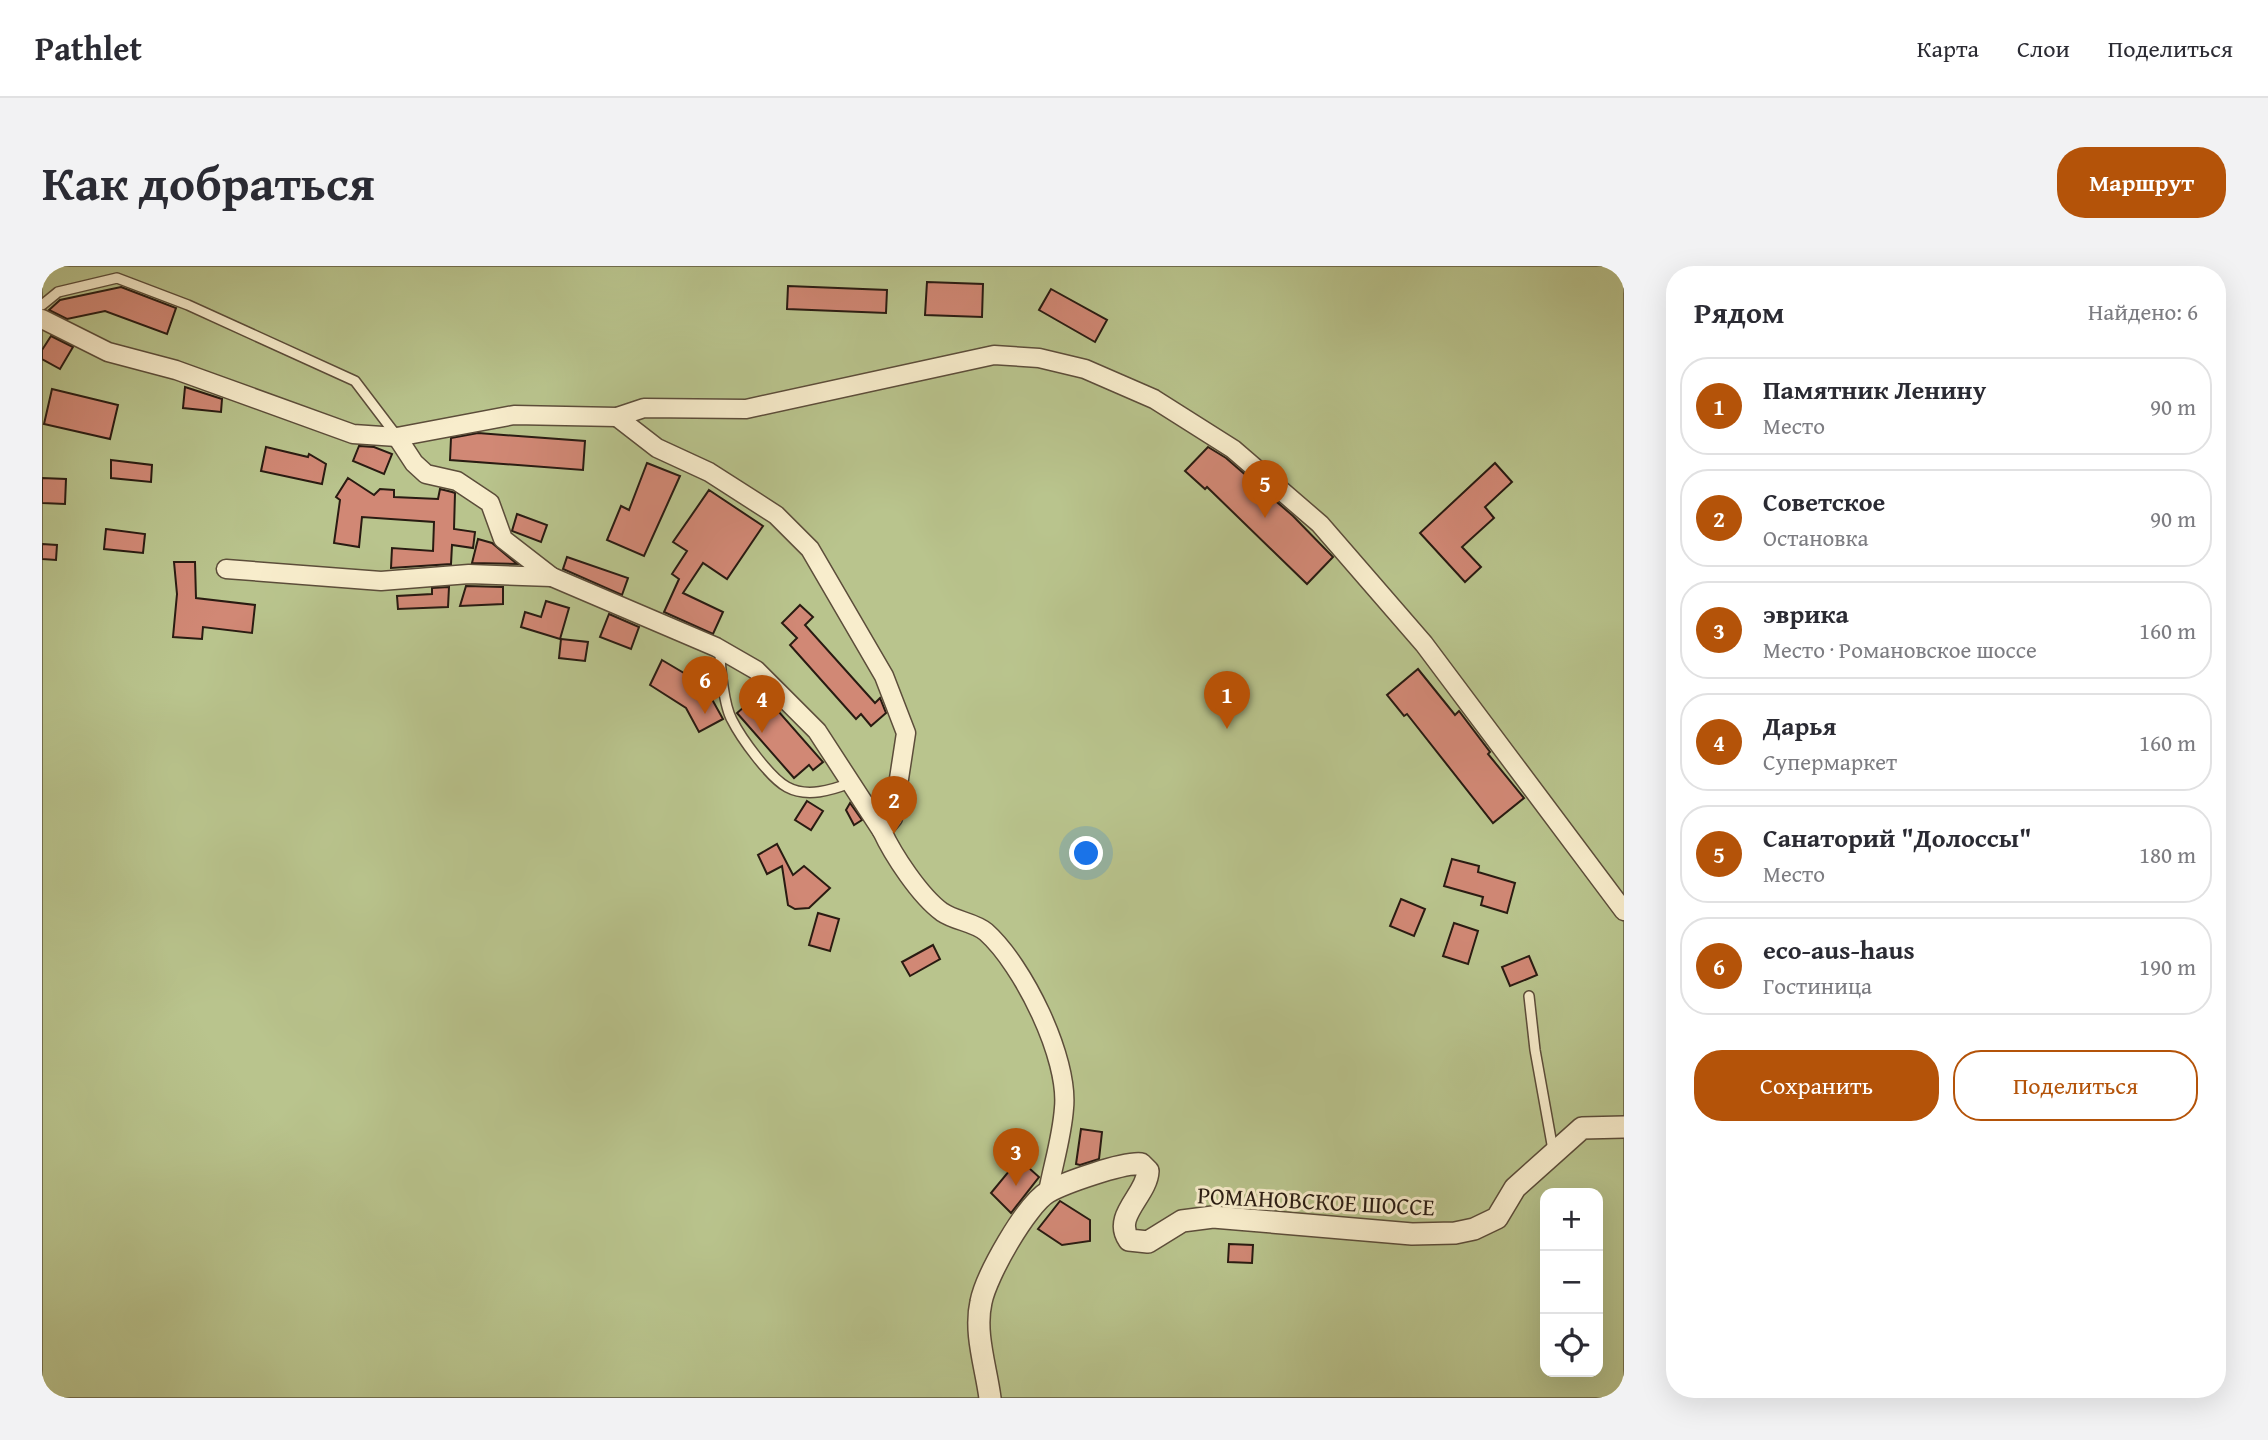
<!DOCTYPE html>
<html lang="ru">
<head>
<meta charset="utf-8">
<style>
  :root { --surface:#fff; --page:#f2f2f3; --text:#2b2b33; --muted:#7c7c81; --line:#e1e1e2; --accent:#b45309 }
  body { margin:0; font-family:"Gentium Book Plus",serif; background:var(--page); color:var(--text) }
  .controls { position:absolute; right:21px; bottom:21px; display:grid; overflow:hidden; border-radius:14px; box-shadow:0 7px 28px #0002 }
  .controls button { width:63px; height:63px; display:grid; place-items:center; padding:0; border:0; border-bottom:2px solid var(--line); background:var(--surface); color:var(--text); font:35px sans-serif }
  .you { position:absolute; left:1045px; top:588px; width:24px; height:24px; margin:-18px; border:5px solid #fff; border-radius:50%; background:#1a73e8; box-shadow:0 0 0 10px #1a73e833 }
  .badge { display:grid; place-items:center; width:46px; height:46px; border-radius:50%; background:var(--accent); color:#fff; font-size:23px; font-weight:700 }
  .pin { position:absolute; translate:-50% -58px; filter:drop-shadow(0 2px 4px #0008) }
  .pin::after { content:''; position:absolute; top:37px; width:24px; height:21px; background:inherit; clip-path:polygon(0 0,100% 0,50% 100%) }
  .list { margin:0; padding:0; list-style:none }
  h2 { display:flex; justify-content:space-between; align-items:center; height:91px; margin:0; padding:0 28px; font-size:30px }
  h2 small { font-size:23px; font-weight:400; color:var(--muted) }
  .list li { display:grid; grid-template-columns:46px 1fr auto; gap:21px; align-items:center; box-sizing:border-box; height:98px; margin:0 14px 14px; padding:0 14px; border:2px solid var(--line); border-radius:28px }
  .list b { display:block; font-size:26px; white-space:nowrap }
  .list p { margin:0; font-size:23px; white-space:nowrap; color:var(--muted) }
  .list em { font-size:23px; font-style:normal; color:var(--muted) }
  .actions { display:flex; gap:14px; padding:21px 28px }
  .actions a { flex:1; padding:16px 0; border:2px solid var(--accent); border-radius:28px; text-align:center; font-size:24px; color:var(--accent) }
  .actions .main { background:var(--accent); color:#fff }
  .icon { flex:none; width:38px; height:38px; fill:none; stroke:currentColor; stroke-width:2; stroke-linecap:round; stroke-linejoin:round }
  .map { position:relative; flex:none; width:1582px; height:1132px; overflow:hidden; border-radius:28px }
  header { display:flex; align-items:center; gap:42px; box-sizing:border-box; height:98px; padding:0 35px; background:var(--surface); border-bottom:2px solid var(--line) }
  header strong { font-size:33px }
  nav { display:flex; gap:38px; margin-inline-start:auto; font-size:24px }
  .intro { display:flex; align-items:center; justify-content:space-between; box-sizing:border-box; height:168px; padding:0 42px }
  h1 { margin:0; font-size:49px }
  .button { padding:18px 32px; border-radius:28px; background:var(--accent); color:#fff; font-size:24px; font-weight:700 }
  main { display:flex; gap:42px; padding:0 42px }
  aside { flex:1; background:var(--surface); border-radius:28px; box-shadow:0 7px 28px #0002 }
  .map>svg:first-child { display:block }
  .green { fill:#b9c48d; stroke:#717050; stroke-width:2; fill-rule:evenodd }
  .building { fill:#d18875; stroke:#291b12; stroke-width:2 }
  .lines { fill:none; stroke-linecap:round; stroke-linejoin:round }
  .service-casing { stroke:#5c4d3a; stroke-width:12 }
  .minor-casing { stroke:#5c4d3a; stroke-width:21 }
  .tertiary-casing { stroke:#5c4d3a; stroke-width:24 }
  .service { stroke:#f8edcc; stroke-width:9 }
  .minor { stroke:#f8edcc; stroke-width:18 }
  .tertiary { stroke:#f8edcc; stroke-width:21 }
  .labels { text-anchor:middle; dominant-baseline:central; stroke-width:6; stroke-linejoin:round; paint-order:stroke }
  .street-label { font-size:24px; fill:#291b12; stroke:#f8edcc }
</style>
</head>
<body>
<header>
<strong>Pathlet</strong>
<nav><a>Карта</a><a>Слои</a><a>Поделиться</a></nav>
</header>
<div class="intro"><h1>Как добраться</h1><a class="button">Маршрут</a></div>
<main>
<div class="map">
<svg width="1582" height="1132" viewBox="0 0 1582 1132">
  <rect width="100%" height="100%" fill="#f5e3b0"/>
  <filter id="stains"><feTurbulence type="fractalNoise" baseFrequency=".00286" numOctaves="4"/><feColorMatrix values="0 0 0 0 .2 0 0 0 0 .09 0 0 0 0 .02 0 0 0 .5 -.17"/></filter>
  <radialGradient id="worn" r=".72"><stop offset=".6" stop-color="#630" stop-opacity="0"/><stop offset="1" stop-color="#630" stop-opacity=".3"/></radialGradient>
  <path class="green" d="M0,0H1582V1132H0ZM1503,927H1556V1106H1503Z"/>
  <g class="building">
    <polygon points="885,16 941,18 940,51 883,49"/>
    <polygon points="746,20 845,24 844,47 745,43"/>
    <polygon points="79,21 134,42 125,68 63,45 25,53 7,44 18,34"/>
    <polygon points="1009,23 1065,54 1053,76 997,44"/>
    <polygon points="9,70 31,81 18,103 0,93 0,84"/>
    <polygon points="143,121 180,133 179,146 141,142"/>
    <polygon points="10,123 76,139 68,173 2,158"/>
    <polygon points="436,167 543,175 541,204 408,194 409,172"/>
    <polygon points="317,180 332,181 350,188 342,208 311,195"/>
    <polygon points="224,181 266,191 267,188 284,198 280,218 219,205"/>
    <polygon points="1166,181 1184,192 1251,250 1291,291 1265,318 1165,221 1163,223 1143,205"/>
    <polygon points="69,194 110,199 109,216 69,212"/>
    <polygon points="605,197 638,210 602,290 565,274 579,240 587,244"/>
    <polygon points="1453,197 1470,216 1443,241 1452,252 1420,281 1439,301 1423,316 1378,267"/>
    <polygon points="0,212 24,213 23,238 0,237"/>
    <polygon points="306,212 332,229 338,223 352,224 352,231 396,233 398,223 410,226 413,227 412,263 433,266 431,282 410,279 409,298 349,302 350,282 391,285 392,256 320,251 317,281 292,277 298,234 294,231"/>
    <polygon points="667,224 721,260 685,313 661,297 641,327 681,346 671,368 622,346 637,313 630,308 645,285 631,276"/>
    <polygon points="475,248 505,259 499,276 470,265"/>
    <polygon points="64,263 103,268 101,287 62,283"/>
    <polygon points="436,273 450,277 475,298 430,297"/>
    <polygon points="0,278 15,279 14,294 0,293"/>
    <polygon points="525,291 586,312 580,329 521,303"/>
    <polygon points="132,296 153,296 154,332 213,339 210,367 161,361 160,373 131,371 135,328"/>
    <polygon points="424,320 461,321 461,338 418,340"/>
    <polygon points="407,321 406,341 356,343 355,330 390,328 390,322"/>
    <polygon points="504,335 527,342 518,373 479,361 483,346 499,351"/>
    <polygon points="758,339 771,351 763,359 833,437 838,432 844,447 829,460 819,448 814,453 748,379 755,372 740,357"/>
    <polygon points="567,348 597,361 589,383 558,371"/>
    <polygon points="519,373 546,376 543,395 517,392"/>
    <polygon points="620,394 662,419 681,453 657,466 644,442 608,419"/>
    <polygon points="1376,403 1413,449 1417,445 1448,486 1446,488 1482,532 1451,557 1365,448 1362,450 1345,429"/>
    <polygon points="715,421 781,496 771,504 767,499 752,512 695,447 710,434 706,429"/>
    <polygon points="765,535 781,545 769,564 753,554"/>
    <polygon points="808,537 820,554 812,559 804,544"/>
    <polygon points="735,578 751,609 762,600 788,622 767,642 753,643 746,639 740,600 725,608 716,589"/>
    <polygon points="1410,593 1437,600 1436,606 1473,617 1465,647 1439,639 1441,631 1402,620"/>
    <polygon points="1359,633 1383,643 1372,670 1348,660"/>
    <polygon points="776,647 797,653 788,685 767,679"/>
    <polygon points="1412,657 1436,665 1426,698 1401,690"/>
    <polygon points="891,679 898,693 868,710 860,696"/>
    <polygon points="1487,690 1495,709 1468,720 1460,701"/>
    <polygon points="1039,863 1060,866 1057,893 1038,899 1034,898"/>
    <polygon points="977,893 997,911 969,947 949,927"/>
    <polygon points="1018,935 1048,954 1048,975 1020,979 996,963"/>
    <polygon points="1187,978 1211,979 1210,997 1186,996"/>
  </g>
  <g class="lines">
    <defs>
      <g id="service">
        <polyline points="0,39 16,26 75,12 146,39 313,115 354,169"/>
        <path d="M678,385C678,401 682,440 690,454C699,472 728,512 745,521C765,532 790,524 808,517"/>
        <polyline points="1487,730 1493,784 1511,884"/>
      </g>
      <g id="minor">
        <polyline points="0,53 66,86 134,104 311,168 355,171 472,149 575,151 602,142 704,143 952,89 997,92 1043,103 1112,133 1191,183 1278,258 1382,378 1582,645"/>
        <path d="M575,151L615,182L667,206L734,249L768,283L842,410L864,467L851,552L840,565C851,589 878,630 900,646C913,655 932,656 944,666C981,699 1027,792 1022,842C1020,871 1011,899 1006,926"/>
        <polyline points="355,171 372,197 384,208 415,215 448,237 461,273 510,311 674,381 714,404 775,465 840,565"/>
        <polyline points="184,303 339,315 427,308 510,311"/>
      </g>
      <path id="tertiary" d="M948,1132C944,1101 932,1067 939,1036C944,1010 984,939 1006,926C1022,917 1081,896 1099,898L1106,905C1105,929 1070,950 1087,974L1106,976L1140,955L1171,951L1370,968L1413,967L1432,963L1455,952L1473,922L1540,862L1582,861"/>
    </defs>
    <use href="#service" class="service-casing"/>
    <use href="#minor" class="minor-casing"/>
    <use href="#tertiary" class="tertiary-casing"/>
    <use href="#service" class="service"/>
    <use href="#minor" class="minor"/>
    <use href="#tertiary" class="tertiary"/>
  </g>
  <g class="labels">
    <g class="street-label">
      <text transform="translate(1274 935) rotate(3)">РОМАНОВСКОЕ ШОССЕ</text>
    </g>
  </g>
  <rect width="100%" height="100%" filter="url(#stains)"/>
  <rect width="100%" height="100%" fill="url(#worn)"/>
</svg>
<div class="controls">
<button>+</button>
<button>−</button>
<button><svg class="icon" aria-label="locate" viewBox="0 0 24 24"><circle cx="12" cy="12" r="6"/><path d="M12 2v4M12 18v4M2 12h4M18 12h4"/></svg></button>
</div>
<div class="you"></div>
<div class="pin badge" style="left:1185px;top:463px">1</div>
<div class="pin badge" style="left:852px;top:568px">2</div>
<div class="pin badge" style="left:974px;top:920px">3</div>
<div class="pin badge" style="left:720px;top:467px">4</div>
<div class="pin badge" style="left:1223px;top:252px">5</div>
<div class="pin badge" style="left:663px;top:448px">6</div>
</div>
<aside>
<h2>Рядом<small>Найдено: 6</small></h2>
<ul class="list">
<li><span class="badge">1</span><div><b>Памятник Ленину</b><p>Место</p></div><em>90 m</em></li>
<li><span class="badge">2</span><div><b>Советское</b><p>Остановка</p></div><em>90 m</em></li>
<li><span class="badge">3</span><div><b>эврика</b><p>Место · Романовское шоссе</p></div><em>160 m</em></li>
<li><span class="badge">4</span><div><b>Дарья</b><p>Супермаркет</p></div><em>160 m</em></li>
<li><span class="badge">5</span><div><b>Санаторий &quot;Долоссы&quot;</b><p>Место</p></div><em>180 m</em></li>
<li><span class="badge">6</span><div><b>eco-aus-haus</b><p>Гостиница</p></div><em>190 m</em></li>
</ul>
<div class="actions"><a class="main">Сохранить</a><a>Поделиться</a></div>
</aside>
</main>
</body>
</html>
